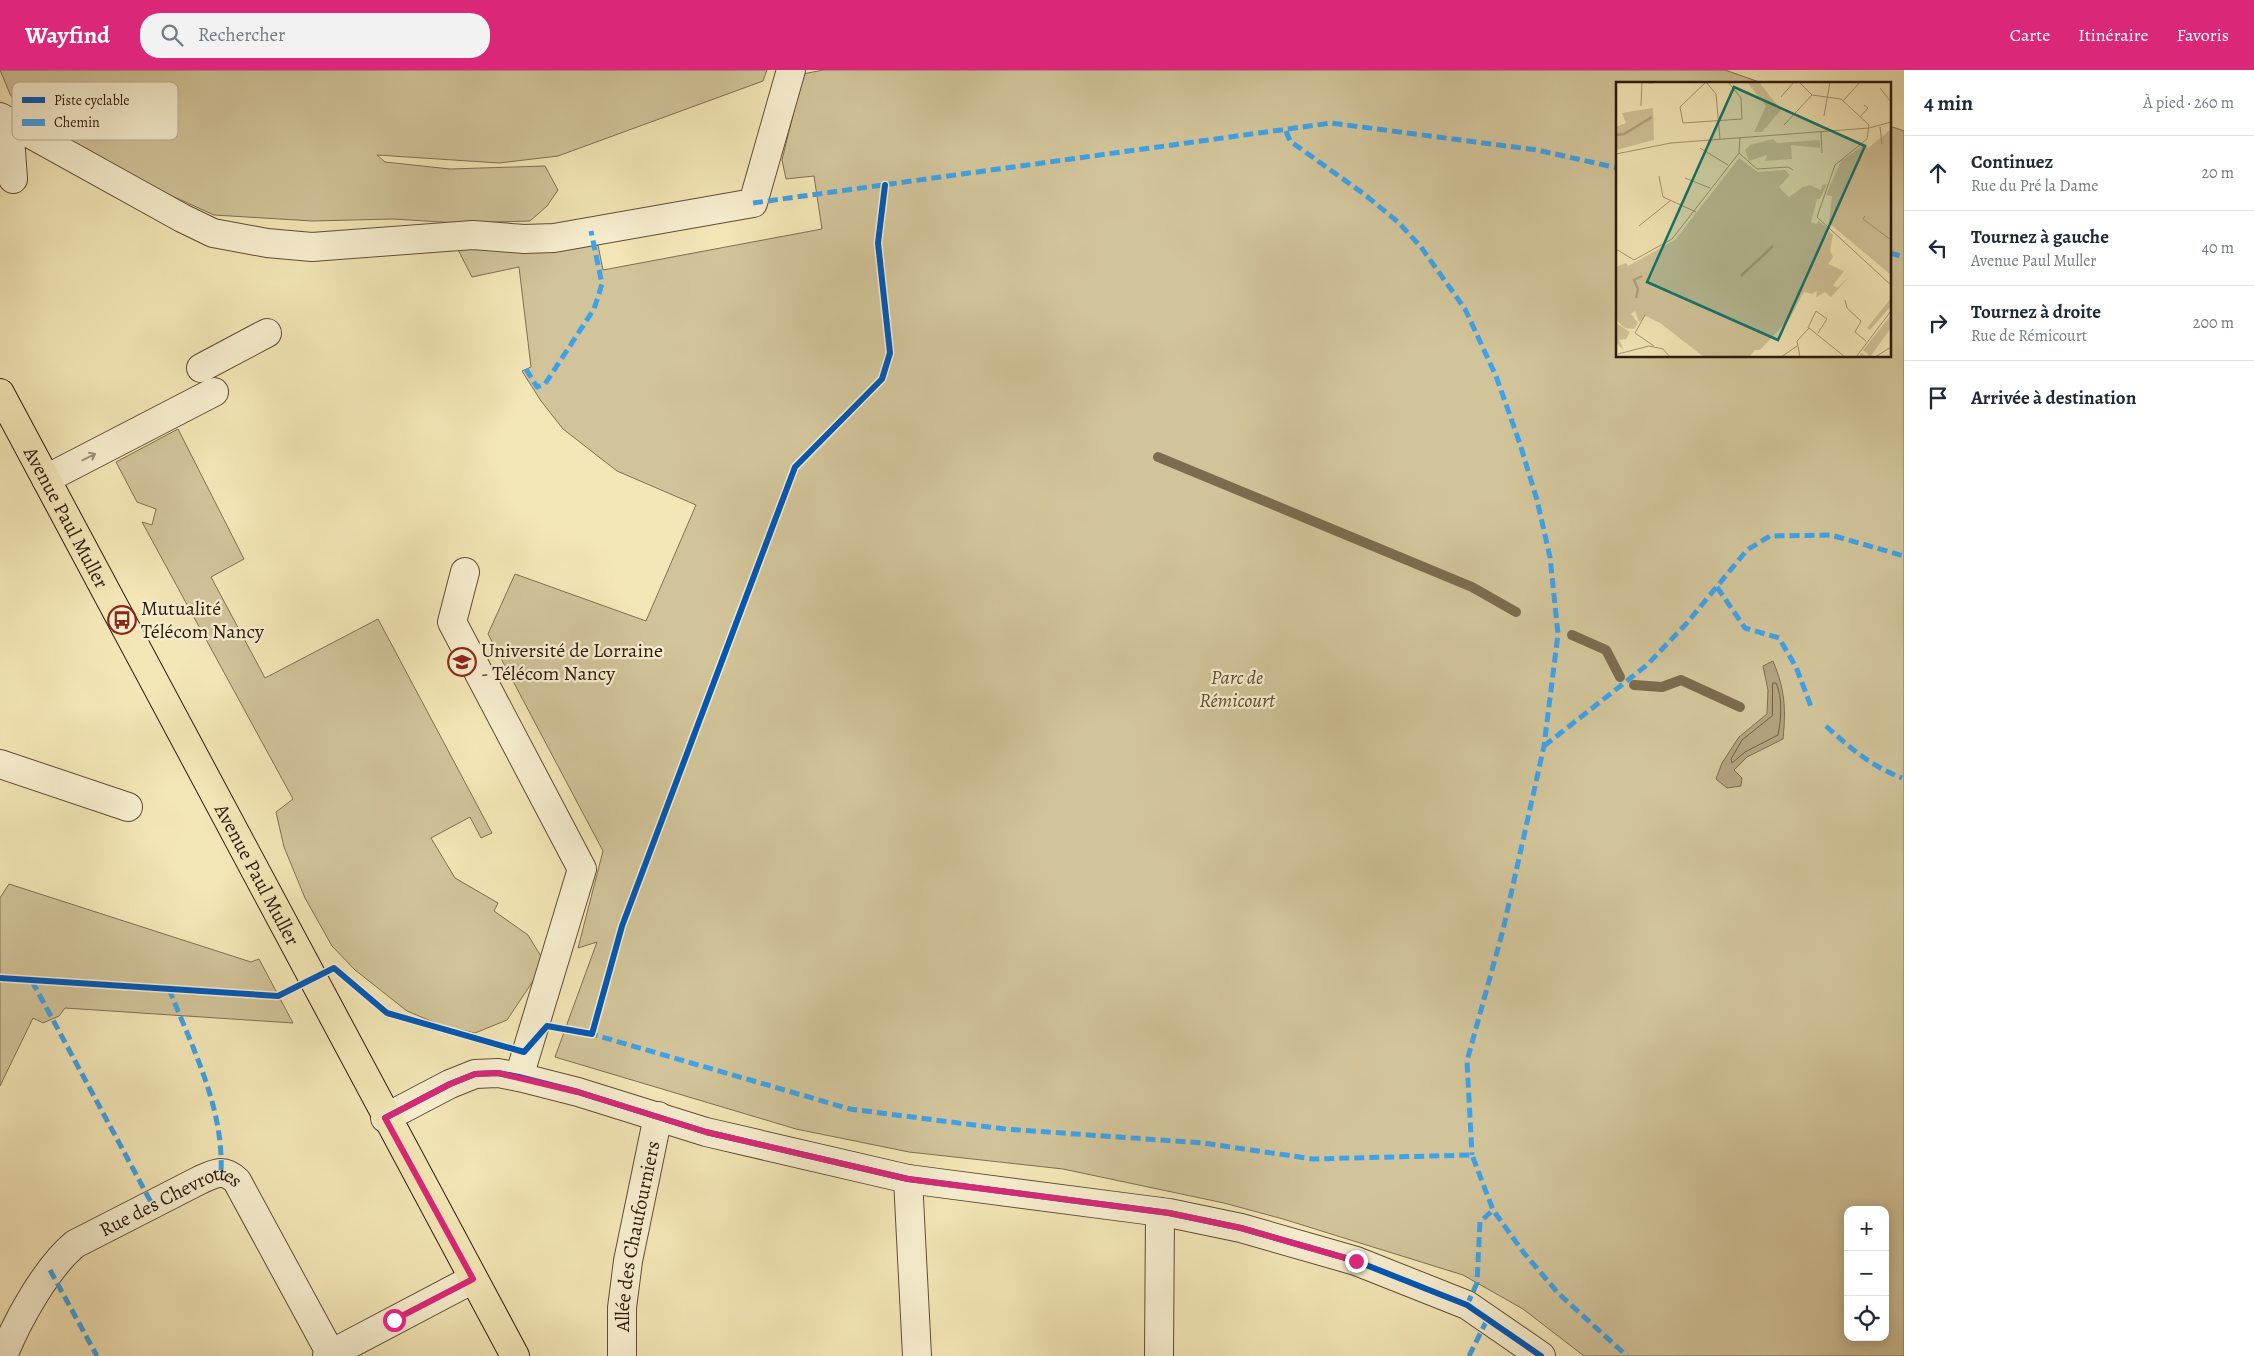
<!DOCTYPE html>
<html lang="fr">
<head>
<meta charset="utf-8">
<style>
  :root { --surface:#fff; --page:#f2f2f3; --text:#1f2937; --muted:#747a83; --line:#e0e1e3; --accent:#db2777 }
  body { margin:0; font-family:Alegreya,serif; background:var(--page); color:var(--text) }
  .controls { position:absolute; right:15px; bottom:15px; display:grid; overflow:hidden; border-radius:10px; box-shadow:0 2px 12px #0003 }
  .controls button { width:45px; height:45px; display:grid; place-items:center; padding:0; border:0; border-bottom:1px solid var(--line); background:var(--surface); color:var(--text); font:25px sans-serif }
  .stop { position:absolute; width:15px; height:15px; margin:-11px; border:4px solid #db2777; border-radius:50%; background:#fff }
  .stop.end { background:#db2777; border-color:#fff; box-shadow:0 1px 5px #0008 }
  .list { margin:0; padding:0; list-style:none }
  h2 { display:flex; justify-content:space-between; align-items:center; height:65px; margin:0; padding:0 20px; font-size:21px }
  h2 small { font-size:16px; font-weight:400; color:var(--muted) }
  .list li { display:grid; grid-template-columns:32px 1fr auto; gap:15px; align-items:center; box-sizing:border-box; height:75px; padding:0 20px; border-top:1px solid var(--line) }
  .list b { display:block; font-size:19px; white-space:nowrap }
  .list p { margin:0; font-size:16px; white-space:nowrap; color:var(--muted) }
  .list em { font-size:16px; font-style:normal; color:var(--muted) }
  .icon { flex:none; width:28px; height:28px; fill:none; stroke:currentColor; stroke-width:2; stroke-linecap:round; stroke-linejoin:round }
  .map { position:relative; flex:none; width:1904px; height:1286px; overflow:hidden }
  header { display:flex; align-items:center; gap:30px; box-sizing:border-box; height:70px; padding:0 25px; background:var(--accent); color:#fff }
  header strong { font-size:24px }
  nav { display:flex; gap:28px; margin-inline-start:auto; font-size:18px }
  .search { width:350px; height:45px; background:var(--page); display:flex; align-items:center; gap:12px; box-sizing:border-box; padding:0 18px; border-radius:20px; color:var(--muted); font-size:19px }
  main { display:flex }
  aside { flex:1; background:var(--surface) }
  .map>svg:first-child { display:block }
  .green { fill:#d2c49a; stroke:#806f52; fill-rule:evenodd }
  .water { fill:#b1a17d; stroke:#7d6b4f }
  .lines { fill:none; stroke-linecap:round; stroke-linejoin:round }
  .shore { stroke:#705e44; stroke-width:1 }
  .stream { stroke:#7d6b4f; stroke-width:10 }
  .minor-casing { stroke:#604d36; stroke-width:30 }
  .major-casing { stroke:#2e1a0b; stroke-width:30 }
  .minor { stroke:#f8efd0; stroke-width:28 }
  .major { stroke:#f4e7b7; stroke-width:28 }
  .quiet { stroke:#3ea2e9; stroke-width:5; stroke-dasharray:10 5; stroke-linecap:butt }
  .cycleway-casing { stroke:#f8efd0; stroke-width:9 }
  .cycleway { stroke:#0057b8; stroke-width:6 }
  .oneway { stroke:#9d8f77 }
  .route { stroke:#db2777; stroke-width:6 }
  .labels { text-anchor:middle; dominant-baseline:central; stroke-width:4.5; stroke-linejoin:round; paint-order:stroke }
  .street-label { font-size:20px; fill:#2e1a0b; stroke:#f8efd0 }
  .poi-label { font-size:20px; fill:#2e1a0b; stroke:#f8efd0; text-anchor:start }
  .park-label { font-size:20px; font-style:italic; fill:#5f4d36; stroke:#f8efd0 }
  .inset-river { fill:none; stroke:#b1a17d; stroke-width:2.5 }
  .inset-road { fill:none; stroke:#a59572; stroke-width:1 }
  .view { fill:#0f766e; fill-opacity:0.15; stroke:#0f766e; stroke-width:2.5 }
  .inset-edge { fill:none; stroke:#2e1a0b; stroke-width:2.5 }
  .key { fill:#f8efd0; stroke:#bbaf95; stroke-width:1 }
  .key-label { font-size:14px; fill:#2e1a0b }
</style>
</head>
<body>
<header>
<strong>Wayfind</strong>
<div class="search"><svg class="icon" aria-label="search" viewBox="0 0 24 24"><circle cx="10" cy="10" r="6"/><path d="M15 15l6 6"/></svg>Rechercher</div>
<nav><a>Carte</a><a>Itinéraire</a><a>Favoris</a></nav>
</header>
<main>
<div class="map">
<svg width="1904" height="1286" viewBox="0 0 1904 1286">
  <rect width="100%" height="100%" fill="#f4e7b7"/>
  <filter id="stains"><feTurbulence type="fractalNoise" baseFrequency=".004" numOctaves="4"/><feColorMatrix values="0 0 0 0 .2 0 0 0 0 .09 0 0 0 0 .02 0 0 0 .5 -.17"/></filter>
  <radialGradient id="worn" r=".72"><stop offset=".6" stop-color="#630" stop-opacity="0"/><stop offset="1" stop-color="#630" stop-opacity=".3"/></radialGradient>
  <g class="green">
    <polygon points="0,0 767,0 763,11 558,86 499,93 377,85 385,92 450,99 545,96 558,120 547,136 530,151 458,153 393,149 312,151 214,145 139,111 75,77 23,43 10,24"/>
    <path d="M823,0H1725L1765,14H1618V286H1890V56L1904,61V1286H1584L1523,1239L1463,1205L1283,1149L1224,1133L1063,1099L909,1082L796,1059L555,987L597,872L578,878L603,781L488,564L515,504L646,551L696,435L617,401L563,359L541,331L522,301L531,297L519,197L472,207L455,174L545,182L598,175L603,200L822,159L814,106L786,109L782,90L803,4ZM1848,1140H1885V1267H1848Z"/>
    <polygon points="178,359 244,489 211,507 265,608 378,549 492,763 481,768 470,747 431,768 455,808 498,833 494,841 528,865 545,893 507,950 475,963 443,956 407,941 355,900 332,876 305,828 284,777 276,742 293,729 142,452 152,455 156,439 137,432 116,392"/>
    <polygon points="9,814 251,892 259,889 293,953 65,938 59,946 43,953 33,948 0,1016 0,828"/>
  </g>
  <path class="water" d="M1773,591C1785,620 1786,638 1783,669L1747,687L1734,700L1742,708L1741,716L1727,718L1716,709L1722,693L1739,667L1767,644L1768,620L1763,596Z"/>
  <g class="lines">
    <path class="shore" d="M1773,613H1776C1783,628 1781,650 1778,665L1745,682L1732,693L1731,689L1742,670L1772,646Z"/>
    <g class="stream">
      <polyline points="1158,387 1472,517 1516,542"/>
      <polyline points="1572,565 1606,580 1620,607"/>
      <polyline points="1634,615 1662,617 1681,610 1740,637"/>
    </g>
    <defs>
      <g id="minor">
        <polyline points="0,47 182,148 213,163 267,173 312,177 473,165 524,169 554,168 753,133 791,0"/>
        <polyline points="9,52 13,109"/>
        <polyline points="201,298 267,263"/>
        <polyline points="46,409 214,322"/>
        <polyline points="465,502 452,552 582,799 519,1007"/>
        <polyline points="0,694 128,737"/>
        <polyline points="385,1048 450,1014 475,1004 498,1003 519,1007 578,1022 706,1062 908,1109 1169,1143 1241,1158 1356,1191 1467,1235 1541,1286"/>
        <polyline points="908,1109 917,1286"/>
        <path id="s1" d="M3,1286C17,1251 46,1198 75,1174L200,1110C215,1103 224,1098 237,1111L332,1286"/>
        <polyline points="327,1286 473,1209"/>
        <path id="s2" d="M622,1286V1238L628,1191L658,1046"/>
        <polyline points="1159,1286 1160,1142"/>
      </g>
      <g id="major">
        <path id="s3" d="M0,323L515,1286"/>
      </g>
    </defs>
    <use href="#minor" class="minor-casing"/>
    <use href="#major" class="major-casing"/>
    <use href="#minor" class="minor"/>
    <use href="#major" class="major"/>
    <g class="quiet">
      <polyline points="1286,61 1290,71 1364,124 1398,152 1421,177 1465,239 1496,306 1520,374 1537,430 1550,487 1558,564 1544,676 1503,860 1467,991 1472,1085"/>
      <polyline points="753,133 1331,53 1537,80 1618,98"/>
      <polyline points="1890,183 1904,187"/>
      <polyline points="526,299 537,317 545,314 594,239 602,214 591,161"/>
      <polyline points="1717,517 1745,558 1779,568 1796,597 1812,639"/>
      <path d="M1826,656C1850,678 1871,696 1902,708"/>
      <polyline points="1544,676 1647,595 1686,554 1747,480 1770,466 1831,465 1904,486"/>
      <polyline points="32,911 152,1134"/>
      <path d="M169,919C192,977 224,1038 221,1102"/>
      <polyline points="588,963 850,1039 1005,1059 1203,1073 1313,1089 1472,1085 1493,1140 1524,1183 1558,1223 1627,1286"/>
      <polyline points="50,1200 97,1286"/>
      <polyline points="1467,1235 1477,1213 1480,1152 1493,1140"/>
      <polyline points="1469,1286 1488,1248"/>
    </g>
    <defs>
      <g id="cycleway">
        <polyline points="0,908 278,926 334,898 387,943 524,982 547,956 592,964 622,856 795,397 882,309 890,283 878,173 885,115"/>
        <polyline points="385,1048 450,1014 475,1004 498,1003 519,1007 578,1022 706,1062 908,1109 1169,1143 1241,1158 1356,1191 1467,1235 1541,1286"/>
      </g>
    </defs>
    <use href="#cycleway" class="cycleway-casing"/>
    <use href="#cycleway" class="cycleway"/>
  </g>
  <defs><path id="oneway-shaft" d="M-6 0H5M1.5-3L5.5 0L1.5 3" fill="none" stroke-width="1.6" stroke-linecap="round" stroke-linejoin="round" transform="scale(1.25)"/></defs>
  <use class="oneway" href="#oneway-shaft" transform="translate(89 387) rotate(-27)"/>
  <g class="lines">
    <polyline class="route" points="394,1250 473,1209 385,1048 450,1014 475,1004 498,1003 578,1022 706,1062 908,1109 1169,1143 1241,1158 1356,1191"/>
  </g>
  <defs>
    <symbol id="bus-ring" viewBox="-11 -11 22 22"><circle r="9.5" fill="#f8efd0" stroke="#8f2418" stroke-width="1.5"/><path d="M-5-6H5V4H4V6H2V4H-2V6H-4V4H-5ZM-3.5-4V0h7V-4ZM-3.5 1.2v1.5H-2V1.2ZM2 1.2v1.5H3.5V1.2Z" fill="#8f2418"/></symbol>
    <symbol id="university-ring" viewBox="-11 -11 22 22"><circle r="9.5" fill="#f8efd0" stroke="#8f2418" stroke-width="1.5"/><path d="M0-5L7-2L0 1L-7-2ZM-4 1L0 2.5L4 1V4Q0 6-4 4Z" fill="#8f2418"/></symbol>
  </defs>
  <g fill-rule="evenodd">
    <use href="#bus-ring" x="106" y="534" width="32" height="32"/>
    <use href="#university-ring" x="446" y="576" width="32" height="32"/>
  </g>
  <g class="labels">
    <g class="street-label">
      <text stroke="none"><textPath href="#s3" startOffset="141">Avenue Paul Muller</textPath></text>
      <text stroke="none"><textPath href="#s3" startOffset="546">Avenue Paul Muller</textPath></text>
      <text stroke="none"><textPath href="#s1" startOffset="241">Rue des Chevrottes</textPath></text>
      <text stroke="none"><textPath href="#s2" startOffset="121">Allée des Chaufourniers</textPath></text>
    </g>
    <g class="poi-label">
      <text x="141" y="538">Mutualité<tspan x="141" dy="23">Télécom Nancy</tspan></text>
      <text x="481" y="580">Université de Lorraine<tspan x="481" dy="23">- Télécom Nancy</tspan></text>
    </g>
    <g class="park-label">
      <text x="1237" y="607">Parc de<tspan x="1237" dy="23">Rémicourt</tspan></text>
    </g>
  </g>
  <g transform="translate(1616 12)">
    <rect width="275" height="275" fill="#f4e7b7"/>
    <path d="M131,0H143L165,28L146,50H138L150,24ZM37,26L38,58L0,68V45L10,41L6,31ZM275,47V193L213,141L216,114L210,113L225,79L246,64H251V67ZM157,57L161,61L204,58V66L175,63L176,77L149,79L151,73L133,79L129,68L134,63ZM123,76L142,90L169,88L174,93L163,105L173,115L187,105L194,103L205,108L206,103L211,102L204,117H201L195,140L201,142L202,139L212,146L210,155L213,149L217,153L214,168L217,175L212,182L228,189L217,203L221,206L234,194L215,215L209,210L200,215L201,209L196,212L188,210L174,236L144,268H139L133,275H88L44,241L30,234L23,240L19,229L15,232L22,241L18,247L9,246L0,238V185L10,181L12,184L59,158ZM275,216V224L254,248L251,246ZM275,233V246L254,275H243L245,271L251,274L252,272L247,268ZM0,241L14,250L10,257L3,258L8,268L0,261Z" fill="#d2c49a"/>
    <path class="inset-river" d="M0,53L8,52L36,35M125,194L157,164M20,216L22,207L18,198L26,194"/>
    <path class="inset-road" d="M21,0L37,1M90,0L64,25L67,41L126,37L125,16L112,0M90,0L100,12L104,57M183,0L196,13L225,17L253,43L251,57L219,83L201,135L275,203M264,6L275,20M165,15L178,0M227,19L244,0M25,24L26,0M208,34L214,0M244,35L252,26L248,23M168,43L196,13M264,45L266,62M205,50L206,71M84,66L112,83M123,71L141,87L172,85L177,88M0,72L55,61L253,46L275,40M43,94L47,115L80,130M69,96L94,106M249,134L247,137L275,158M23,144L54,119M0,167L18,178L56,157L123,71L124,55M229,218L231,226L245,239L239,250L250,259M29,233L19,251L38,264M192,246L200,229L211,237L202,251M2,272L33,264L47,267L54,275M165,275L181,264M184,275L181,259L193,246L229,275M240,275L275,229M259,275L275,265"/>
    <path class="view" d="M118,5L249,64L162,258L31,200Z"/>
    <rect width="275" height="275" class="inset-edge"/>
  </g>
  <rect x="12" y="12" width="166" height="58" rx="8" class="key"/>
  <rect x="22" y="27" width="23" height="6" fill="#0057b8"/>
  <rect x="22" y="49" width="23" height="7" fill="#3ea2e9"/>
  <g class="key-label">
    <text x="54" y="35">Piste cyclable</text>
    <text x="54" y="57">Chemin</text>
  </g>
  <rect width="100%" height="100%" filter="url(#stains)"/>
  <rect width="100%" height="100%" fill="url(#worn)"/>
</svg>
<div class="controls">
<button>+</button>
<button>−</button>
<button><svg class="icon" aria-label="locate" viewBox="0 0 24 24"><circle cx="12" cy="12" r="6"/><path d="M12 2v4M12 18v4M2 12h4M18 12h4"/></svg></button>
</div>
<div class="stop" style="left:394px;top:1250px"></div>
<div class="stop end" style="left:1356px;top:1191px"></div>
</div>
<aside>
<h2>4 min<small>À pied · 260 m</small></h2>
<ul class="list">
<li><svg class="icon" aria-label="ahead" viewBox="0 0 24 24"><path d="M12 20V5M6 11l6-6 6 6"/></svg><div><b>Continuez</b><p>Rue du Pré la Dame</p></div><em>20 m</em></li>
<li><svg class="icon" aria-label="left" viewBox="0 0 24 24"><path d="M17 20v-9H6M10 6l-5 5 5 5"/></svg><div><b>Tournez à gauche</b><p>Avenue Paul Muller</p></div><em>40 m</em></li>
<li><svg class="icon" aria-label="right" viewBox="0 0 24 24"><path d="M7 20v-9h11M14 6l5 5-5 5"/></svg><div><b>Tournez à droite</b><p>Rue de Rémicourt</p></div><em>200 m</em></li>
<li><svg class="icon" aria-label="arrive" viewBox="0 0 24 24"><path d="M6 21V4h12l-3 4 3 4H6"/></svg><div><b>Arrivée à destination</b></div></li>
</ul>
</aside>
</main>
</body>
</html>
